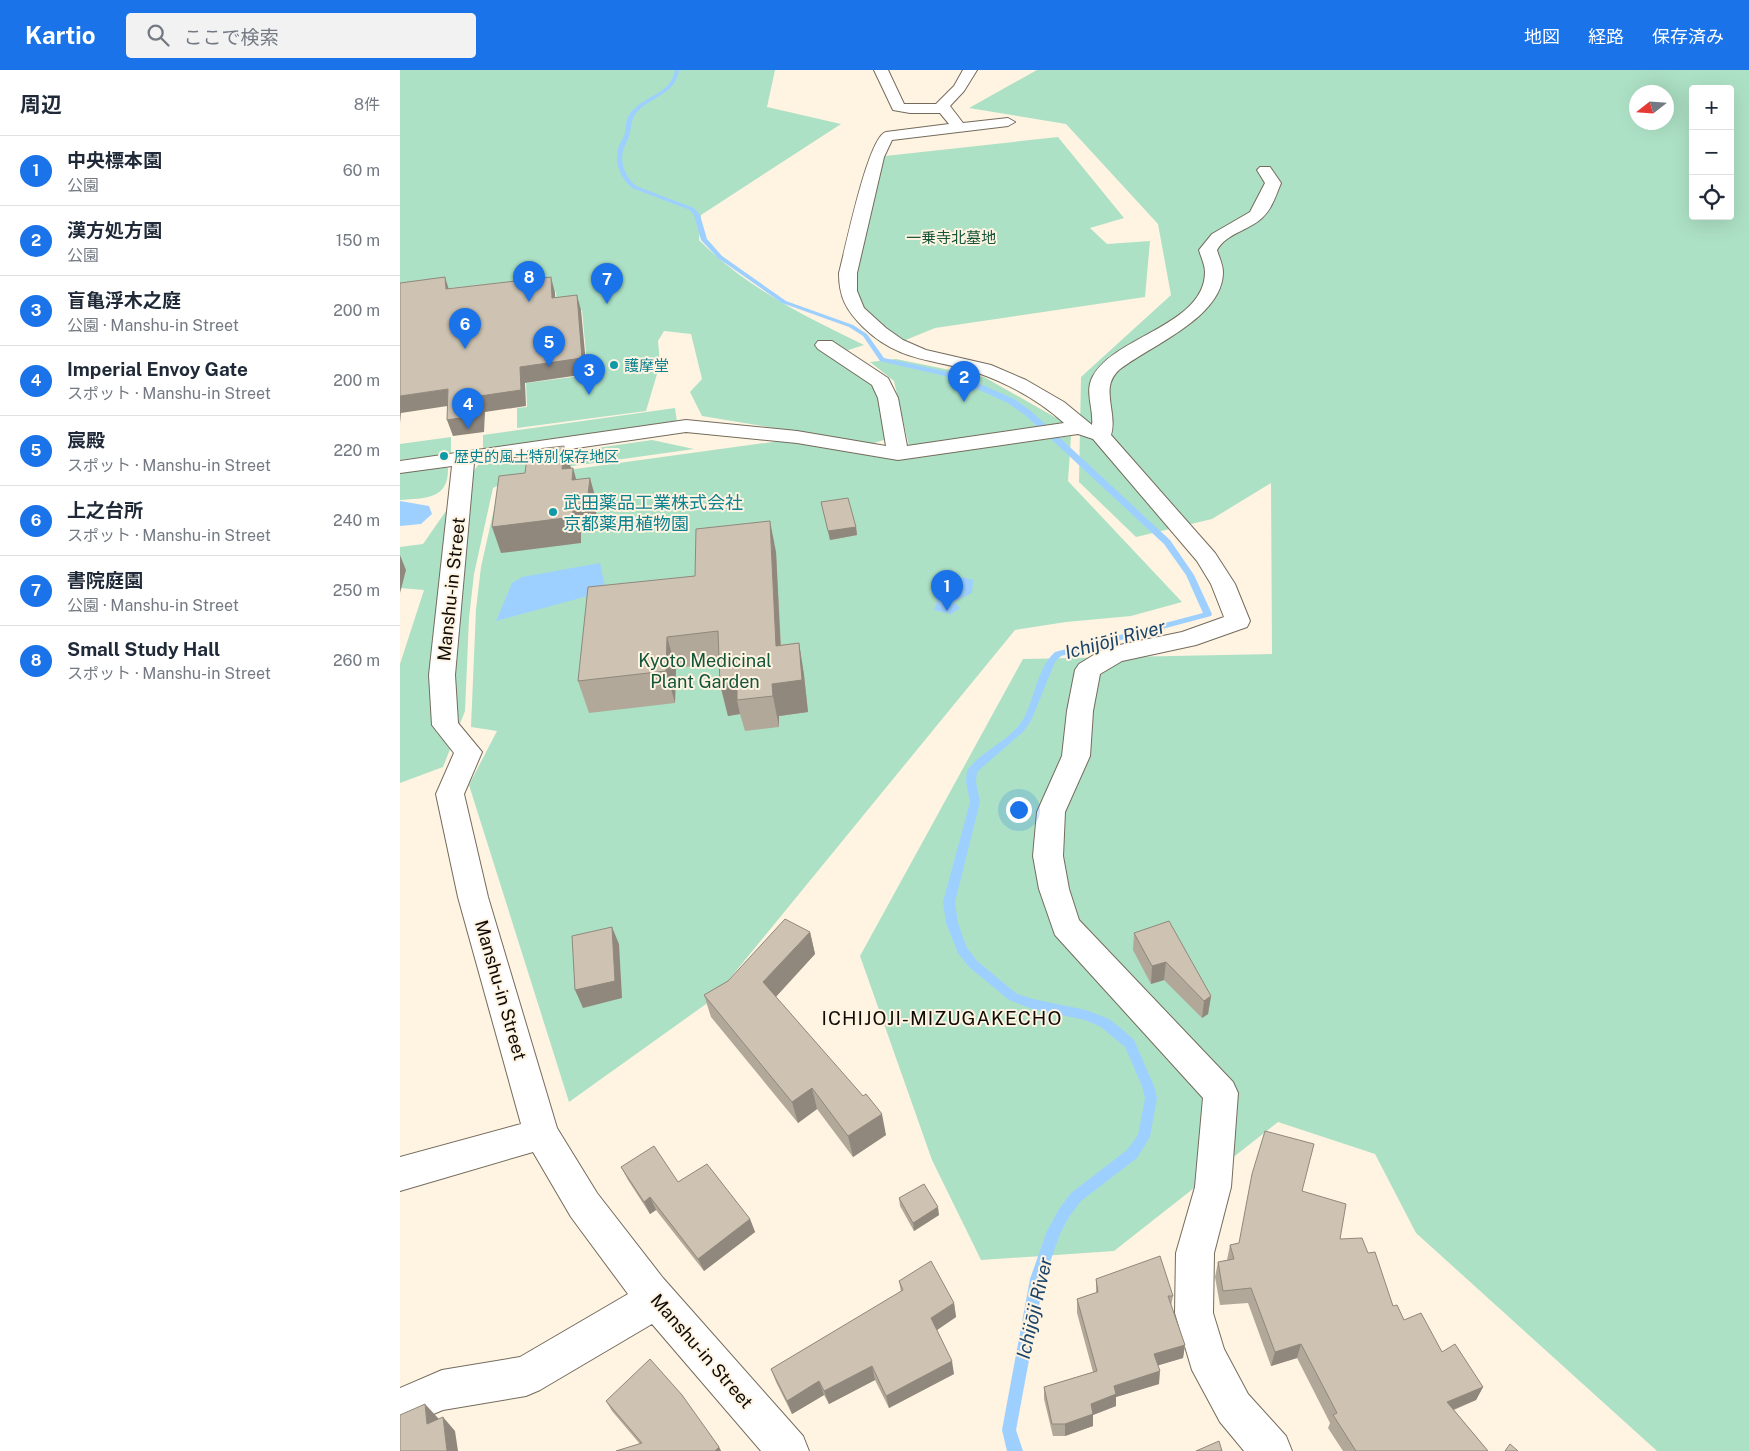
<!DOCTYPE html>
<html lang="ja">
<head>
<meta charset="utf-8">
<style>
  :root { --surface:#fff; --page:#f2f2f3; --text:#1f2937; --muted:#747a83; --line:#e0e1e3; --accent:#1a73e8 }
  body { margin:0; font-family:"Public Sans","Noto Sans JP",sans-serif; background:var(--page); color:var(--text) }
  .controls { position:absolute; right:15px; top:15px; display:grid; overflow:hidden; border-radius:5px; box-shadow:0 5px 20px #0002 }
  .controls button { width:45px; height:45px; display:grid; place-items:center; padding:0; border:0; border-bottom:1px solid var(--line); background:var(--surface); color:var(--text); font:25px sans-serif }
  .compass { position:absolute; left:1229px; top:15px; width:45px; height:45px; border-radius:50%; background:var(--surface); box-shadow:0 5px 20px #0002; rotate:253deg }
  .you { position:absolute; left:618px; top:739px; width:18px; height:18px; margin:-12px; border:4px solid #fff; border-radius:50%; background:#1a73e8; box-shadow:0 0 0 8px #1a73e833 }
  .badge { display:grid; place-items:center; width:32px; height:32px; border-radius:50%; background:var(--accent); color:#fff; font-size:16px; font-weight:700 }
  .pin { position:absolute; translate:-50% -41px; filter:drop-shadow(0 1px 2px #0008) }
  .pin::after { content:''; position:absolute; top:26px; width:18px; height:15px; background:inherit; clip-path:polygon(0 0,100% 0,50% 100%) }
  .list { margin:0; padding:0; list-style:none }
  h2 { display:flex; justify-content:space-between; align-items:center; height:65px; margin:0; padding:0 20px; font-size:21px }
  h2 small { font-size:16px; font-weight:400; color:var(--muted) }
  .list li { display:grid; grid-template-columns:32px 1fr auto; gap:15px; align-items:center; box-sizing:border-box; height:70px; padding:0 20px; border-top:1px solid var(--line) }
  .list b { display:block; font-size:19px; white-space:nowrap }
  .list p { margin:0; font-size:16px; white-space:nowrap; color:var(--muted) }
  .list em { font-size:16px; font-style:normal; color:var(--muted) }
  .icon { flex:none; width:28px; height:28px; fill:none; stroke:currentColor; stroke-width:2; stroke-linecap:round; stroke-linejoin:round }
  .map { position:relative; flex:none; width:1349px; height:1381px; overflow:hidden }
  header { display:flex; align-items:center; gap:30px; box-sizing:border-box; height:70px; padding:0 25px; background:var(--accent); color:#fff }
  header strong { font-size:24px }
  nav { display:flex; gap:28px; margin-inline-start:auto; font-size:18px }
  .search { width:350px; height:45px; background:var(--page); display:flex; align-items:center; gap:12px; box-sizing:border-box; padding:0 18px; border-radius:5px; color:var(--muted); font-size:19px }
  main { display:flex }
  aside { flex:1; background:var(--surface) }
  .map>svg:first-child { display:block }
  .green { fill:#ade1c5; fill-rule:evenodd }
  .water { fill:#9ed0ff }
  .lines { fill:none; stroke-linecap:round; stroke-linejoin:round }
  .stream { fill:#9ed0ff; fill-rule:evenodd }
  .minor-casing { stroke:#746b5c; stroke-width:2 }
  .minor { fill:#fff; fill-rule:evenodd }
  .wall { fill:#b1a899 }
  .shaded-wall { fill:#90887d }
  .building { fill:#cec3b2; stroke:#90887d }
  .culture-dot { fill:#0f9aa8; stroke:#fff3e2; stroke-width:2 }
  .labels { text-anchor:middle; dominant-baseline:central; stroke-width:4; stroke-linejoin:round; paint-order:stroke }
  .far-park-label { font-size:15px; fill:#13563a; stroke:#fff3e2 }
  .far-culture-label { font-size:15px; fill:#0d838f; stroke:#fff3e2; text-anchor:start }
  .culture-label { font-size:18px; fill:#0d838f; stroke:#fff3e2; text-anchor:start }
  .street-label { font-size:18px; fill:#0f0c07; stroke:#fff3e2 }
  .park-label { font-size:18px; fill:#13563a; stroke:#fff3e2 }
  .water-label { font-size:19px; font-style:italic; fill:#19456c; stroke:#fff3e2 }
  .neighbourhood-label { font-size:19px; letter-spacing:1px; fill:#0f0c07; stroke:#fff3e2 }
</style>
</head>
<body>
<header>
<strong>Kartio</strong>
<div class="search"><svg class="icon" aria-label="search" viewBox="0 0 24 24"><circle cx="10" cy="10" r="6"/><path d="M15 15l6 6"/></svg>ここで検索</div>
<nav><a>地図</a><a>経路</a><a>保存済み</a></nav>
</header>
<main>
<aside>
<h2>周辺<small>8件</small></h2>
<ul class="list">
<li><span class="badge">1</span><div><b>中央標本園</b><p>公園</p></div><em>60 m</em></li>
<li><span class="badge">2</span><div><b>漢方処方園</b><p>公園</p></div><em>150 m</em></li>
<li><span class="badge">3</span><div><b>盲亀浮木之庭</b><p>公園 · Manshu-in Street</p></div><em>200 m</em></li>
<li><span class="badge">4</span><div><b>Imperial Envoy Gate</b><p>スポット · Manshu-in Street</p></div><em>200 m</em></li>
<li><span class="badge">5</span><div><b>宸殿</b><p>スポット · Manshu-in Street</p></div><em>220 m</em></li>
<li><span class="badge">6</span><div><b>上之台所</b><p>スポット · Manshu-in Street</p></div><em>240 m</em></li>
<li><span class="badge">7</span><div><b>書院庭園</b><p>公園 · Manshu-in Street</p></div><em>250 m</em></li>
<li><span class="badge">8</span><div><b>Small Study Hall</b><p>スポット · Manshu-in Street</p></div><em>260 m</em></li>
</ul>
</aside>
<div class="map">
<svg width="1349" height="1381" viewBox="0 0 1349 1381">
  <rect width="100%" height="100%" fill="#fff3e2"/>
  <g class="green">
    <path d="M0,0H375L367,37L441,54L301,145L299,170C347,218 404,246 464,275L430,286L480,319L487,369L471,374L302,346L290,322L302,309L291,264L264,261L258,271L260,294L246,341L117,358V338L127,337L126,313L188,305L182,240L157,243L156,222L102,229L101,213L0,223Z"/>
    <path d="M637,0H1349V1381H1257L1016,1163L975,1084L878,1052L714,1181L581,1190L532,1090L460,886L623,589L872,584L871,413L812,449L736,467L679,412L681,307L771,225L758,154L666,54L569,38ZM1293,19H1330V146H1293ZM1236,22H1266V52H1236Z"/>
    <polygon points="658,67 724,148 690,158 707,174 750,171 745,227 535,258 496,274 456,240 449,201 476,87"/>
    <polygon points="496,289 584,307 667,354 509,376 494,311 470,292"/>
    <polygon points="275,338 277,352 83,379 83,365"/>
    <polygon points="671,366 668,411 782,532 731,546 666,552 615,560 313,929 169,1032 69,715 97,661 71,657 76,539 81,497 98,421 124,406 394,369 494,390"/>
    <polygon points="51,367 51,384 0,390 0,374"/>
    <polygon points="252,370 294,379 123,403 93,418 74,504 69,548 65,641 43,697 0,713 0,594 24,520 0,518 0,477 23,474 78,395"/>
    <path d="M40,396L48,398C49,430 24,428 0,430V401Z"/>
  </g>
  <g class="water">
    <polygon points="0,431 29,436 32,444 21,454 0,456"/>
    <polygon points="200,493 206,521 96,551 112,513 122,507"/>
    <polygon points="563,507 573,510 572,523 554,532 560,538 551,544 534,540 537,532 532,516"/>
  </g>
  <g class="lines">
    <path class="stream" d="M275,0H279C276,24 252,26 237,42C231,48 232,55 230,63C229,68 226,73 224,78C219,92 225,106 236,116L294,138L300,145L307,169L322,186L386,231L453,255L467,264L484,288L558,304L614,329L631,341L770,470L794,505L812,544L811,546L661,586L655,592L631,651L623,662L577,702L576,712L580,732L555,832L558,853L567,878L577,891L617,924L633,929L686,940L709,949L723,960L734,970L754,1016L757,1028L750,1067L737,1088L681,1131L669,1147L660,1164L644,1209L616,1360L623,1381H607L602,1360L630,1209L647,1161L659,1139L671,1123L727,1080L738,1065L745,1028L742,1016L725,977L701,957L685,950L632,939L609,930L569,897L558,883L546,853L543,832L570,732L566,712L567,701C581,680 611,671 624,648C635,627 637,599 655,582L803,543L786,505L764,474L625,345L608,333L553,308L480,291L463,266L449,257L382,233L318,188L301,170L294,145L290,140L232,118C222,109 214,95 218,80C219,74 223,69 225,63C226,55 226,47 232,41C246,25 271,24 275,0Z"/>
    <defs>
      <path id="minor" d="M474,0H488L504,34H536L554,16L563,0H577L564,21L550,36L563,53L608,48L615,52L608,56L492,70L484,87L457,203V221L464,238L486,258L503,270L526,280L591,295L626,310L664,332L692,355C694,338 684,322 693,306C715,266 805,255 805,202C805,195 801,187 799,180L812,164L850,142L865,113L857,100L860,97H870L881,113C876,125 872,139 862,148C848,161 827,163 817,180C819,187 823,195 823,202C823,248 749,276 719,300C699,318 718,342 711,365L815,483L835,514L850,551L847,557L796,575L722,591L700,604L693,641L690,686L665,742L663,786L669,819L679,850L833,1012L838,1023L831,1117L814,1183L813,1243L824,1279L848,1324L886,1366L892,1381H844L820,1352L792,1300L775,1243L776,1183L795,1117L803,1028L655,865L639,819L633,786L637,742L662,686L667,641L675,600L679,594L705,578L782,562L824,547L811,514L797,491L693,369L678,364L498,390L397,373L286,362L74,393L55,605L58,653L82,682L64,724L88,827L157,1058L197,1123L263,1208L403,1366L409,1381H361L252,1254L140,1320L126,1326L43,1340L0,1358V1318L42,1300L120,1287L228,1224L171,1147L133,1082L0,1121V1087L121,1054L58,827L36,724L54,683L32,655L29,605L52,396L0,403V391L286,350L397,361L486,376L478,328L472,315L418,279L415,275L418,271H432L488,308L498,328L507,376L664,353C640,331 609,314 578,303C533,288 500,293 463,257C446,240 439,227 439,203C445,181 468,66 486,62L549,54L540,43H510L493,40Z"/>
    </defs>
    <use href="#minor" class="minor-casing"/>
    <use href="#minor" class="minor"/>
  </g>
  <g class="wall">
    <polygon points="421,432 456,457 457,465 430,470"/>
    <polygon points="376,482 381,575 399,573 404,605 408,642 379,646 379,657 345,661 340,644 328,646 320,614 320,593 276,598 275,633 189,643 178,611 295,506"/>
    <polygon points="410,862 415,884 376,927 486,1065 453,1087 417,1039 398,1053 311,947 304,925"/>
    <polygon points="734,863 811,926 808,944 802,948 764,910 751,914 733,880"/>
    <polygon points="221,1097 278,1112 350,1149 355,1162 304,1201 256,1140 250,1144 228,1110"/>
    <polygon points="902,1121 940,1169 968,1183 993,1236 1004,1250 1083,1317 1076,1330 1054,1340 1088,1381 943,1381 928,1358 930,1353 897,1288 871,1296 848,1233 820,1235 815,1207 818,1192 827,1190 830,1175 839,1173"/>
    <polygon points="499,1128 539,1145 514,1161 500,1136"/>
    <polygon points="696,1209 773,1226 771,1236 785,1275 783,1288 758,1295 759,1314 716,1327 716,1336 693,1345 693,1356 665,1366 653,1366 644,1329 644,1317 693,1302 677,1243 677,1229 696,1223"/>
    <polygon points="499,1211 554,1233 556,1247 537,1260 554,1304 489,1338 475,1310 429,1334 424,1325 392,1344 376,1312 371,1299 501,1222"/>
    <polygon points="206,1331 319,1377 321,1381 216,1381 240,1374 212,1341"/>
  </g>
  <g class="shaded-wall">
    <polygon points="45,207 50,223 46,219"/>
    <polygon points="151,207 155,223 156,244 152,228"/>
    <polygon points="177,225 181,240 187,304 125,313 126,336 85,342 84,362 53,366 47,350 120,297"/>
    <polygon points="48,319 54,335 1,343 0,353 0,326"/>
    <polygon points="164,376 172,401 162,399"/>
    <polygon points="173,398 180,423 190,408 197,433 195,459 181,460 181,473 101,483 92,457 172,410"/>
    <polygon points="370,451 376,482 382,607 376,576"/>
    <polygon points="456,457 457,465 430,470 428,461"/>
    <polygon points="0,485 6,500 0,523"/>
    <polygon points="267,567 276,598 275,633 266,601"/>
    <polygon points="399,573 404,605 408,642 379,646 379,657 373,626 372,614"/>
    <polygon points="337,612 337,630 340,644 328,646 320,614"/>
    <polygon points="212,857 219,874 222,928 183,938 175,920"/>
    <polygon points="410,862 415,884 369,934 363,912"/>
    <polygon points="766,892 764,910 751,914 752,896"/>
    <polygon points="811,926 808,944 802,948 804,931"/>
    <polygon points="412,1018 417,1039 398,1053 392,1032"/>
    <polygon points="482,1044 486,1065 453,1087 448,1066"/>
    <polygon points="250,1127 256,1140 250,1144 244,1132"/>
    <polygon points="538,1137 539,1145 514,1161 513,1153"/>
    <polygon points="350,1149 355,1162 304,1201 298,1189"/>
    <polygon points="554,1233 556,1247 534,1262 531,1248"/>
    <polygon points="901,1274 897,1288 871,1296 875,1282"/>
    <polygon points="785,1275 783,1288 753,1297 754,1284"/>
    <polygon points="552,1291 554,1304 489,1338 486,1326"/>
    <polygon points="472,1296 475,1310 429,1334 424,1321"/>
    <polygon points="760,1301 759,1314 716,1327 716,1336 693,1345 693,1356 665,1366 665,1354 714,1316"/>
    <polygon points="419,1311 424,1325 392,1344 387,1331"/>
    <polygon points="1083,1317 1076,1330 1040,1345 1047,1332"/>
    <polygon points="25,1334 38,1348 40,1367 27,1354"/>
    <polygon points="43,1347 55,1361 58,1381 47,1381"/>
    <polygon points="319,1377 321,1381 315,1381"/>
  </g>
  <g class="building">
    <polygon points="45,207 46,219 151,207 152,228 177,225 182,288 120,297 121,320 80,326 78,345 47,350 48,319 0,326 0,213"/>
    <polygon points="164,376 162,399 173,398 172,410 190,408 187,433 173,435 173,447 92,457 99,406 125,403 128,380"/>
    <polygon points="448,428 456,457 428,461 421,432"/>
    <polygon points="370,451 376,576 399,573 402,610 372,614 373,626 337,630 337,612 320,614 318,561 267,567 266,601 178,611 188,517 295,506 296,459"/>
    <polygon points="385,849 410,862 363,912 463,1026 466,1024 482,1044 448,1066 412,1018 392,1032 304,925 328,911"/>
    <polygon points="769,851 811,926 804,931 766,892 752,896 734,863"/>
    <polygon points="212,857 215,911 175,920 172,866"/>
    <polygon points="865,1061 914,1074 902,1121 946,1134 940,1169 962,1168 968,1183 975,1182 993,1236 997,1235 1004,1250 1021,1243 1042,1282 1055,1274 1083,1317 1047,1332 1088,1381 956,1381 933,1345 937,1343 901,1274 875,1282 851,1218 823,1221 818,1192 834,1189 830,1175 839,1173 852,1104"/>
    <polygon points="254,1076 278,1112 307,1094 350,1149 298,1189 250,1127 244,1132 221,1097"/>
    <polygon points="524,1114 538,1137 513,1153 499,1128"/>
    <polygon points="760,1186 773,1226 768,1226 785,1275 754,1284 760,1301 714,1316 716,1324 691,1334 693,1344 665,1354 652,1354 644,1317 697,1301 677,1229 698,1222 696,1209"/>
    <polygon points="531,1191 554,1233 531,1248 552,1291 486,1326 472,1296 424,1321 419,1311 387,1331 371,1299 503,1220 499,1211"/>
    <polygon points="250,1289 282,1325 319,1377 315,1381 216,1381 242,1373 206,1331"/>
    <polygon points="25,1334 27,1354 43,1347 47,1381 0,1381 0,1345"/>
    <polygon points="819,1371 822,1381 796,1381"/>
    <polygon points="1110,1374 1118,1381 1105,1381"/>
  </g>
  <g class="culture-dot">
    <circle cx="214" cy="295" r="5"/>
    <circle cx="44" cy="386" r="5"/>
    <circle cx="153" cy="442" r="5"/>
  </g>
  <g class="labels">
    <g class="far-park-label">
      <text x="551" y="167">一乗寺北墓地</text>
    </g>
    <g class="far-culture-label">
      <text x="224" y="295">護摩堂</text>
      <text x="54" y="386">歴史的風土特別保存地区</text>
    </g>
    <g class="culture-label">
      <text x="163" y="432">武田薬品工業株式会社<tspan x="163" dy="21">京都薬用植物園</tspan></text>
    </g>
    <g class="street-label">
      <text transform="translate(51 519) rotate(-84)">Manshu-in Street</text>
      <text transform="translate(101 920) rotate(74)">Manshu-in Street</text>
      <text transform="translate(302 1281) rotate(49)">Manshu-in Street</text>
    </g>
    <g class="park-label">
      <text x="305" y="590">Kyoto Medicinal<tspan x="305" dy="21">Plant Garden</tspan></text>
    </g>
    <g class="water-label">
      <text transform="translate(715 569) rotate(-15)">Ichijōji River</text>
      <text transform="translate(634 1238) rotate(-77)">Ichijōji River</text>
    </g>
    <g class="neighbourhood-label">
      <text x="542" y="948">ICHIJOJI-MIZUGAKECHO</text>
    </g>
  </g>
</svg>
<div class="controls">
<button>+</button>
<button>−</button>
<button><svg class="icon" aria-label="locate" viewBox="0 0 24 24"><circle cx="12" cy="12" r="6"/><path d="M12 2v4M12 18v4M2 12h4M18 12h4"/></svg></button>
</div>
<svg class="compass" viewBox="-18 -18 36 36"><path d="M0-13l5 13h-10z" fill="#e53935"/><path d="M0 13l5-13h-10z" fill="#747a83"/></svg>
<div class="you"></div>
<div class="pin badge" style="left:547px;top:541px">1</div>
<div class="pin badge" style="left:564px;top:332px">2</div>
<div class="pin badge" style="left:189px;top:325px">3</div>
<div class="pin badge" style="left:68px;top:359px">4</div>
<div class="pin badge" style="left:149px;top:297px">5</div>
<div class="pin badge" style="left:65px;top:279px">6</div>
<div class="pin badge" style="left:207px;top:234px">7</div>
<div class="pin badge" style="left:129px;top:232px">8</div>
</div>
</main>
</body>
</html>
